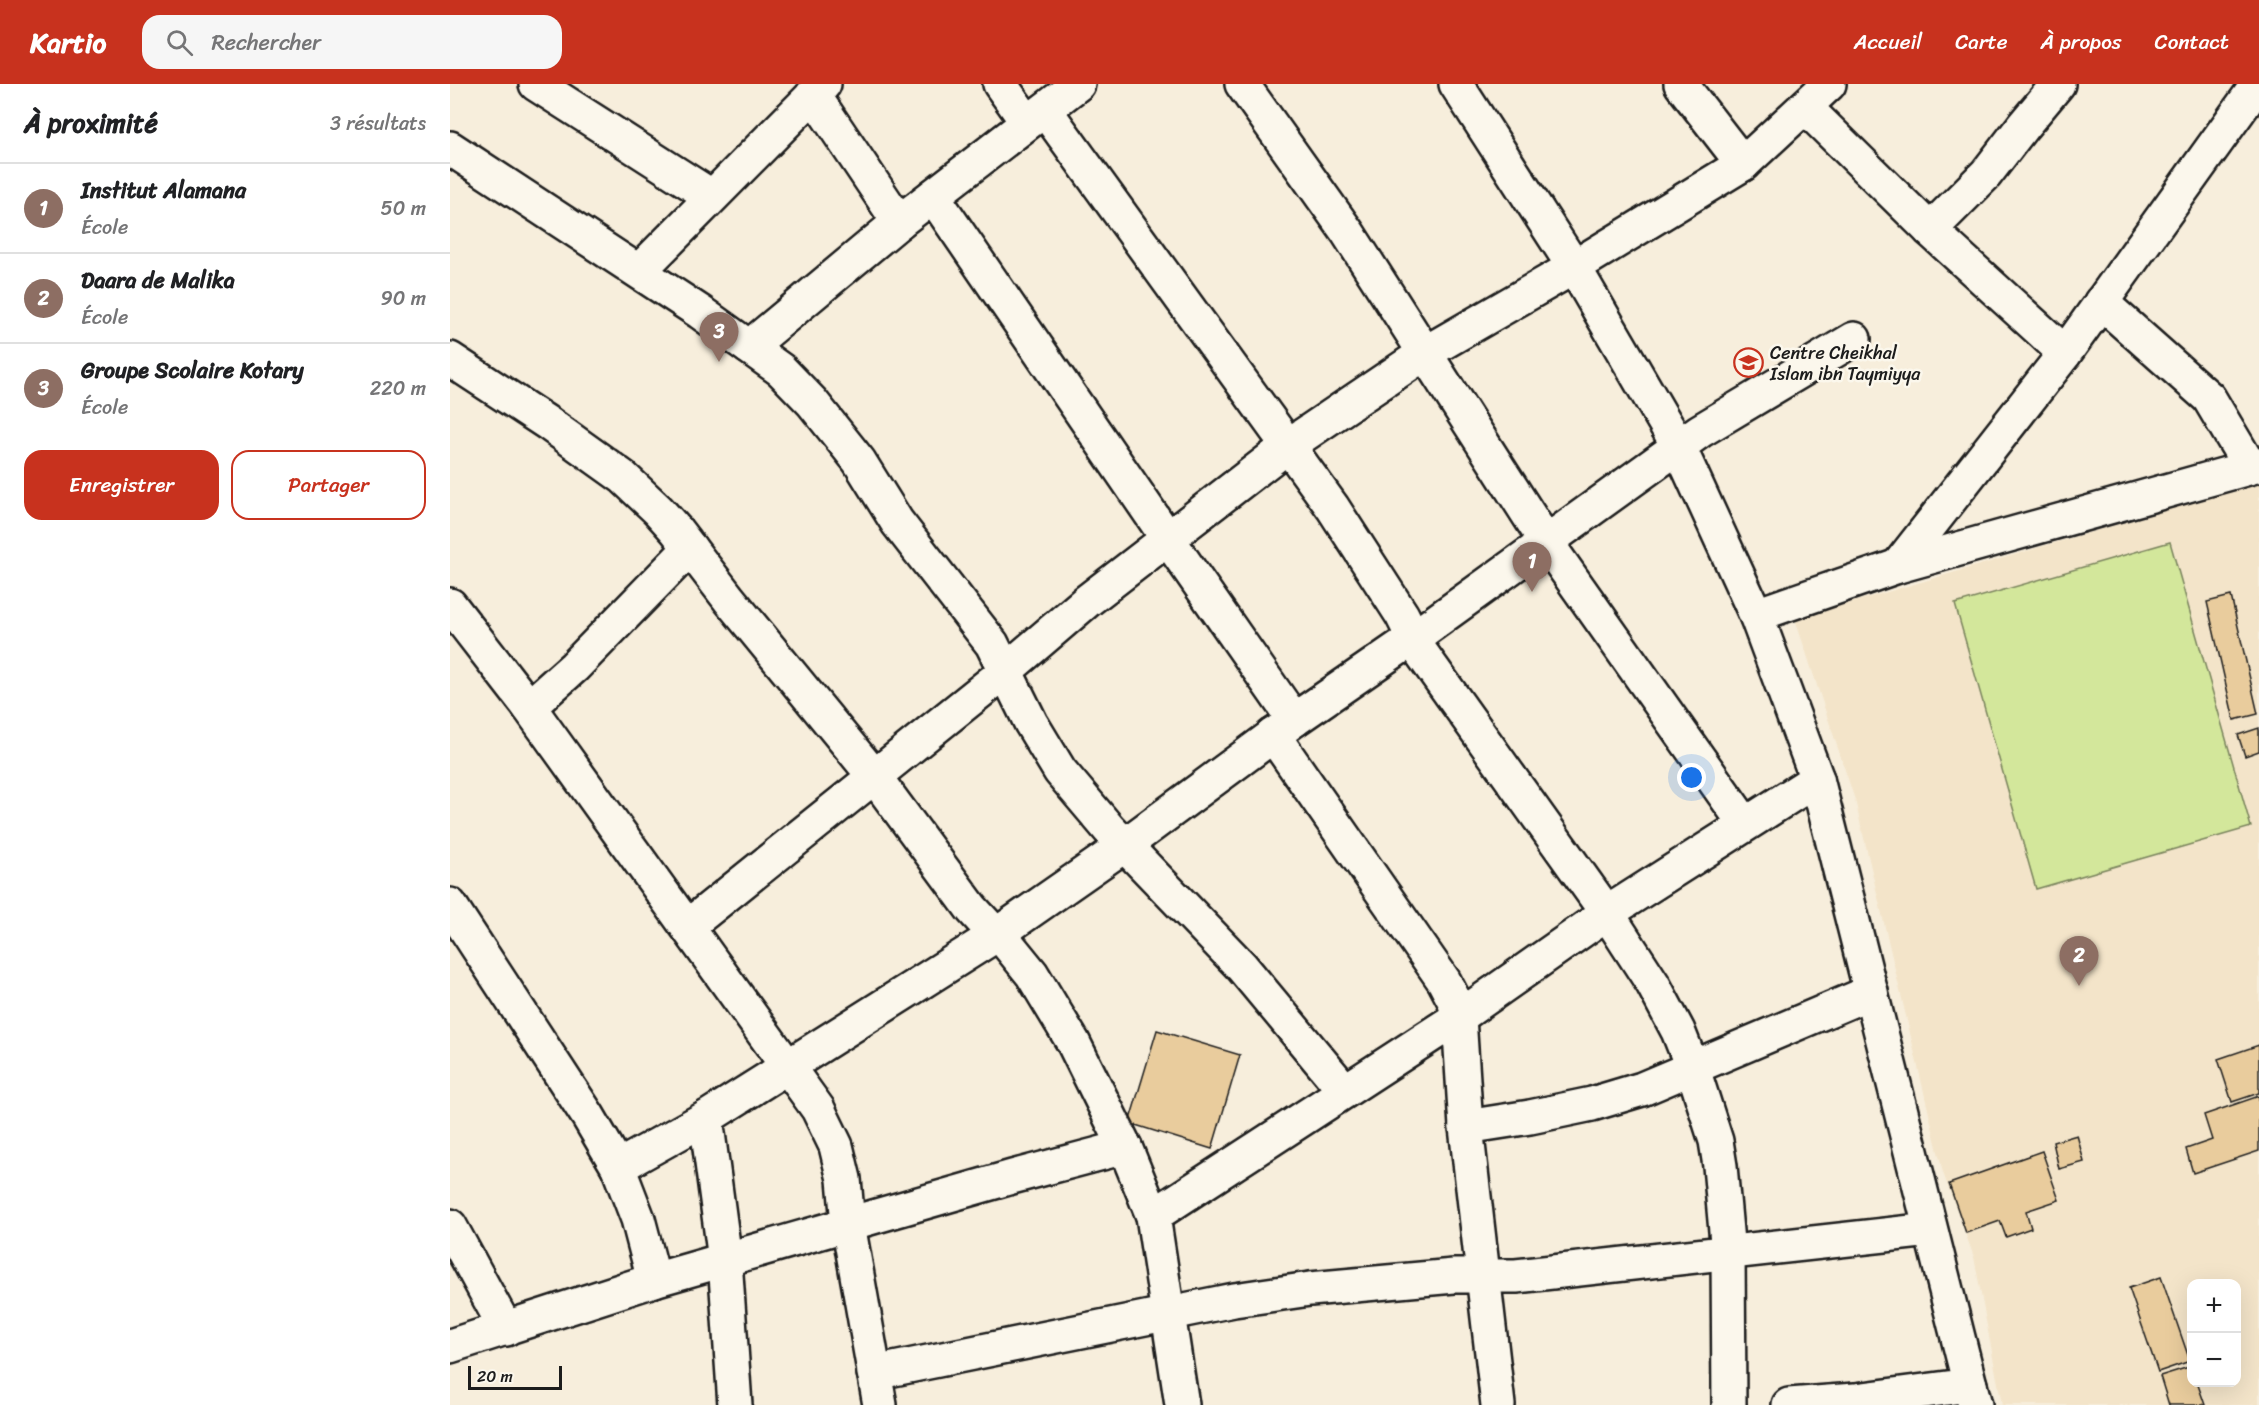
<!DOCTYPE html>
<html lang="fr">
<head>
<meta charset="utf-8">
<style>
  :root { --surface:#fff; --page:#f6f6f6; --text:#202124; --muted:#757577; --line:#e0e0e0; --accent:#c8321e }
  body { margin:0; font-family:Sriracha,sans-serif; background:var(--page); color:var(--text) }
  .controls { position:absolute; right:18px; bottom:18px; display:grid; overflow:hidden; border-radius:12px; box-shadow:0 6px 24px #0002 }
  .controls button { width:54px; height:54px; display:grid; place-items:center; padding:0; border:0; border-bottom:2px solid var(--line); background:var(--surface); color:var(--text); font:30px sans-serif }
  .scale { position:absolute; left:18px; bottom:15px; width:94px; box-sizing:border-box; padding-left:6px; border:3px solid #1c1c1c; border-top:0; font-size:16px; line-height:21px; white-space:nowrap; color:#1c1c1c; -webkit-text-stroke:4px #fbf7ec; paint-order:stroke }
  .you { position:absolute; left:1242px; top:694px; width:21px; height:21px; margin:-15px; border:4px solid #fff; border-radius:50%; background:#1a73e8; box-shadow:0 0 0 9px #1a73e833 }
  .badge { display:grid; place-items:center; width:39px; height:39px; border-radius:50%; background:var(--accent); color:#fff; font-size:20px; font-weight:700 }
  .pin { position:absolute; translate:-50% -50px; filter:drop-shadow(0 2px 3px #0008) }
  .pin::after { content:''; position:absolute; top:32px; width:21px; height:18px; background:inherit; clip-path:polygon(0 0,100% 0,50% 100%) }
  .list { margin:0; padding:0; list-style:none }
  h2 { display:flex; justify-content:space-between; align-items:center; height:78px; margin:0; padding:0 24px; font-size:26px }
  h2 small { font-size:20px; font-weight:400; color:var(--muted) }
  .list li { display:grid; grid-template-columns:39px 1fr auto; gap:18px; align-items:center; box-sizing:border-box; height:90px; padding:0 24px; border-top:2px solid var(--line) }
  .list b { display:block; font-size:22px; white-space:nowrap }
  .list p { margin:0; font-size:20px; white-space:nowrap; color:var(--muted) }
  .list em { font-size:20px; font-style:normal; color:var(--muted) }
  .actions { display:flex; gap:12px; padding:18px 24px }
  .actions a { flex:1; padding:14px 0; border:2px solid var(--accent); border-radius:18px; text-align:center; font-size:21px; color:var(--accent) }
  .actions .main { background:var(--accent); color:#fff }
  .icon { flex:none; width:33px; height:33px; fill:none; stroke:currentColor; stroke-width:2; stroke-linecap:round; stroke-linejoin:round }
  .map { position:relative; flex:none; width:1809px; height:1321px; overflow:hidden }
  header { display:flex; align-items:center; gap:36px; box-sizing:border-box; height:84px; padding:0 30px; background:var(--accent); color:#fff }
  header strong { font-size:28px }
  nav { display:flex; gap:33px; margin-inline-start:auto; font-size:21px }
  .search { width:420px; height:54px; background:var(--page); display:flex; align-items:center; gap:15px; box-sizing:border-box; padding:0 21px; border-radius:18px; color:var(--muted); font-size:22px }
  main { display:flex }
  aside { flex:1; background:var(--surface) }
  .map>svg:first-child { display:block }
  .built { fill:#f3e4c9; fill-rule:evenodd }
  .grass { fill:#d3e79b; stroke:#78825c; stroke-width:1.5 }
  .building { fill:#e9cc9d; stroke:#1c1c1c; stroke-width:1.5 }
  .lines { fill:none; stroke-linecap:round; stroke-linejoin:round }
  .minor-casing { stroke:#1c1c1c; stroke-width:38 }
  .minor { stroke:#fbf7ec; stroke-width:33 }
  .labels { text-anchor:middle; dominant-baseline:central; stroke-width:5; stroke-linejoin:round; paint-order:stroke }
  .poi-label { font-size:18px; fill:#1c1c1c; stroke:#fbf7ec; text-anchor:start }
</style>
</head>
<body>
<header>
<strong>Kartio</strong>
<div class="search"><svg class="icon" aria-label="search" viewBox="0 0 24 24"><circle cx="10" cy="10" r="6"/><path d="M15 15l6 6"/></svg>Rechercher</div>
<nav><a>Accueil</a><a>Carte</a><a>À propos</a><a>Contact</a></nav>
</header>
<main>
<aside>
<h2>À proximité<small>3 résultats</small></h2>
<ul class="list">
<li><span class="badge" style="background:#8d6e63">1</span><div><b>Institut Alamana</b><p>École</p></div><em>50 m</em></li>
<li><span class="badge" style="background:#8d6e63">2</span><div><b>Daara de Malika</b><p>École</p></div><em>90 m</em></li>
<li><span class="badge" style="background:#8d6e63">3</span><div><b>Groupe Scolaire Kotary</b><p>École</p></div><em>220 m</em></li>
</ul>
<div class="actions"><a class="main">Enregistrer</a><a>Partager</a></div>
</aside>
<div class="map">
<svg width="1809" height="1321" viewBox="0 0 1809 1321">
  <rect width="100%" height="100%" fill="#f7eedc"/>
  <filter id="ink" filterUnits="userSpaceOnUse"><feTurbulence type="fractalNoise" baseFrequency=".0167" numOctaves="2"/><feDisplacementMap in="SourceGraphic" scale="12" xChannelSelector="R" yChannelSelector="G"/><feConvolveMatrix kernelMatrix="1 2 1 2 8 2 1 2 1" color-interpolation-filters="sRGB"/></filter>
  <g filter="url(#ink)">
    <path class="built" d="M1809,399V1321H1552L1524,1173L1493,1089L1405,716L1345,535ZM1742,1200H1786V1298H1742Z"/>
    <polygon class="grass" points="1720,458 1801,743 1586,805 1505,520"/>
    <g class="building">
      <polygon points="1781,512 1808,630 1784,636 1757,518"/>
      <polygon points="1809,644 1809,667 1795,672 1788,651"/>
      <polygon points="707,946 790,971 762,1065 679,1039"/>
      <polygon points="1809,961 1809,1009 1782,1018 1768,975"/>
      <polygon points="1809,1012 1809,1067 1743,1089 1736,1065 1762,1056 1754,1031"/>
      <polygon points="1627,1051 1634,1078 1609,1085 1603,1058"/>
      <polygon points="1592,1067 1609,1116 1576,1127 1581,1144 1556,1153 1550,1137 1516,1149 1499,1100"/>
      <polygon points="1711,1193 1740,1277 1708,1288 1679,1204"/>
      <polygon points="1742,1282 1742,1298 1747,1298 1755,1321 1719,1321 1710,1292"/>
    </g>
    <g class="lines">
      <defs>
        <g id="minor">
          <polyline points="86,0 261,112"/>
          <polyline points="550,0 577,38"/>
          <polyline points="792,0 898,149 1096,458 1295,740"/>
          <polyline points="1006,0 1124,183 1229,363 1306,531 1367,695 1525,1321"/>
          <polyline points="1231,0 1293,80"/>
          <polyline points="363,10 449,138"/>
          <polyline points="1355,23 1480,146 1615,269"/>
          <polyline points="595,26 883,424 952,531 970,567 1157,829 1203,900 1228,947 1243,985 1266,1057 1270,1082 1278,1169 1279,1321"/>
          <polyline points="0,64 250,228 331,286 362,318 409,377 447,438 542,560 581,639 610,687 659,745 792,883 895,1007"/>
          <polyline points="483,112 718,455 844,636"/>
          <polyline points="1480,146 1536,90 1573,42 1608,0"/>
          <polyline points="189,187 374,0"/>
          <polyline points="1651,218 1759,314 1800,383"/>
          <polyline points="299,263 449,138 628,0"/>
          <polyline points="0,275 99,340 173,393 208,426 226,446 279,515 424,692 522,825 546,851 556,858 582,890 623,958 675,1063 703,1132 732,1321"/>
          <polyline points="1448,482 1615,269 1808,0"/>
          <polyline points="0,521 79,623 368,1025 386,1062 394,1095 398,1140 430,1321"/>
          <polyline points="1306,531 1448,482 1809,381"/>
          <polyline points="79,623 124,583 240,464"/>
          <polyline points="823,651 994,897 1004,916 1009,933 1016,1043 1048,1321"/>
          <polyline points="0,821 138,1032 168,1083 188,1135 204,1196"/>
          <polyline points="238,842 547,594 637,517 839,361 975,269 1124,183 1293,80 1379,0"/>
          <polyline points="256,1034 275,1176 285,1321"/>
          <polyline points="1016,1043 1080,1033 1142,1020 1192,1005 1421,908"/>
          <polyline points="168,1083 256,1034 546,851 675,761 844,636 963,554 1250,347 1404,255"/>
          <polyline points="703,1132 1009,933 1157,829 1367,695"/>
          <polyline points="0,1142 56,1245"/>
          <polyline points="0,1262 204,1196 562,1093 675,1063"/>
          <polyline points="424,1289 784,1216 860,1205 1004,1192 1066,1192 1480,1146"/>
          <polyline points="1339,1321 1405,1316 1520,1301"/>
        </g>
      </defs>
      <use href="#minor" class="minor-casing"/>
      <use href="#minor" class="minor"/>
    </g>
  </g>
  <defs>
    <symbol id="school-ring" viewBox="-11 -11 22 22"><circle r="9.5" fill="#fbf7ec" stroke="#c8321e" stroke-width="1.5"/><path d="M0-5L7-2L0 1L-7-2ZM-4 1L0 2.5L4 1V4Q0 6-4 4Z" fill="#c8321e"/></symbol>
  </defs>
  <g fill-rule="evenodd">
    <use href="#school-ring" x="1282" y="262" width="33" height="33"/>
  </g>
  <g class="labels">
    <g class="poi-label">
      <text x="1320" y="269">Centre Cheikhal<tspan x="1320" dy="21">Islam ibn Taymiyya</tspan></text>
    </g>
  </g>
</svg>
<div class="controls">
<button>+</button>
<button>−</button>
</div>
<div class="scale">20 m</div>
<div class="you"></div>
<div class="pin badge" style="left:1082px;top:508px;background:#8d6e63">1</div>
<div class="pin badge" style="left:1629px;top:902px;background:#8d6e63">2</div>
<div class="pin badge" style="left:269px;top:278px;background:#8d6e63">3</div>
</div>
</main>
</body>
</html>
